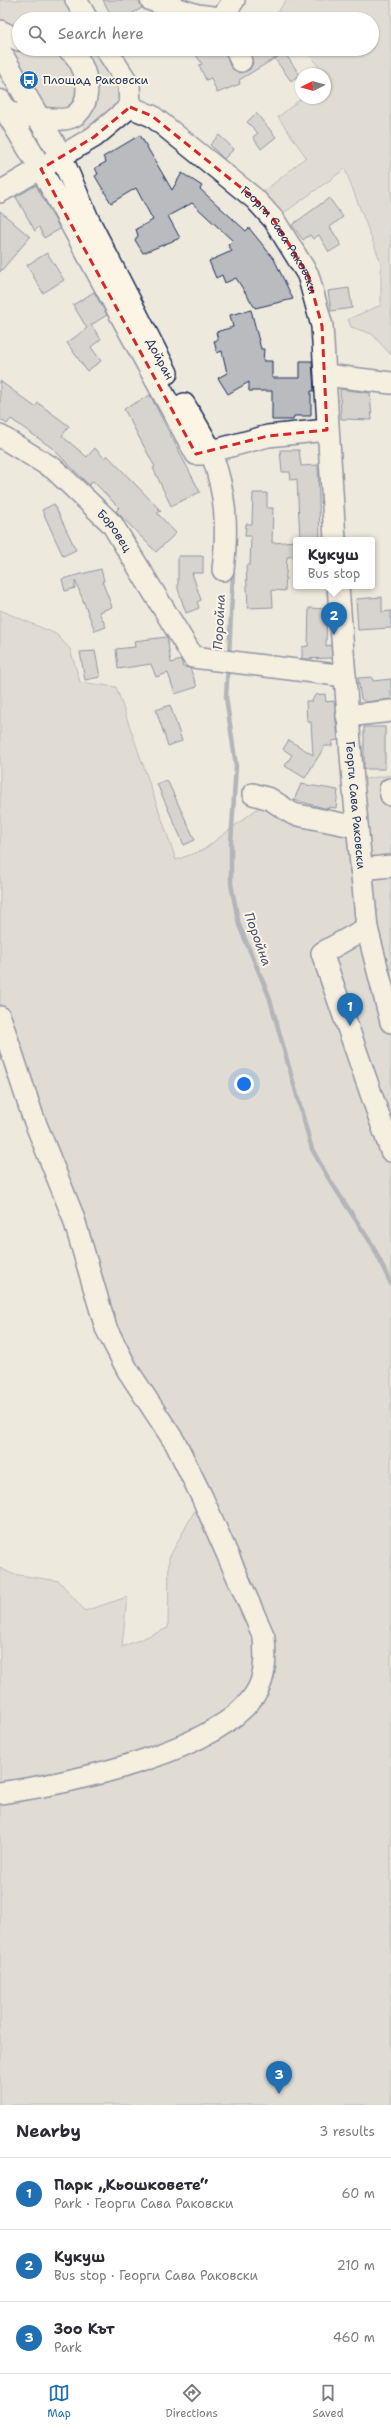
<!DOCTYPE html>
<html lang="en">
<head>
<meta charset="utf-8">
<style>
  :root { --surface:#fff; --page:#f7f7f7; --text:#2b2b33; --muted:#7c7c81; --line:#e1e1e2; --accent:#1f6fb2 }
  body { margin:0; font-family:"Shantell Sans",sans-serif; background:var(--page); color:var(--text) }
  .compass { position:absolute; left:295px; top:68px; width:36px; height:36px; border-radius:50%; background:var(--surface); box-shadow:0 1px 3px #0004; rotate:265deg }
  .you { position:absolute; left:244px; top:1084px; width:14px; height:14px; margin:-10px; border:3px solid #fff; border-radius:50%; background:#1a73e8; box-shadow:0 0 0 6px #1a73e833 }
  .badge { display:grid; place-items:center; width:26px; height:26px; border-radius:50%; background:var(--accent); color:#fff; font-size:13px; font-weight:700 }
  .pin { position:absolute; translate:-50% -33px; filter:drop-shadow(0 1px 2px #0008) }
  .pin::after { content:''; position:absolute; top:21px; width:14px; height:12px; background:inherit; clip-path:polygon(0 0,100% 0,50% 100%) }
  .popup { position:absolute; left:293px; top:537px; width:82px; height:52px; box-sizing:border-box; display:grid; place-content:center; border-radius:4px; background:var(--surface); filter:drop-shadow(0 1px 3px #0005); font-size:13px; white-space:nowrap; color:var(--muted) }
  .popup b { font-size:15px; color:var(--text) }
  .popup::after { content:''; position:absolute; left:50%; top:100%; margin-left:-8px; border:8px solid transparent; border-top-color:var(--surface) }
  .list { margin:0; padding:0; list-style:none }
  h2 { display:flex; justify-content:space-between; align-items:center; height:52px; margin:0; padding:0 16px; font-size:17px }
  h2 small { font-size:13px; font-weight:400; color:var(--muted) }
  .list li { display:grid; grid-template-columns:26px 1fr auto; gap:12px; align-items:center; box-sizing:border-box; height:72px; padding:0 16px; border-top:1px solid var(--line) }
  .list b { display:block; font-size:15px; white-space:nowrap }
  .list p { margin:0; font-size:13px; white-space:nowrap; color:var(--muted) }
  .list em { font-size:13px; font-style:normal; color:var(--muted) }
  .icon { flex:none; width:22px; height:22px; fill:none; stroke:currentColor; stroke-width:2; stroke-linecap:round; stroke-linejoin:round }
  .map { position:relative; flex:none; width:391px; height:2105px; overflow:hidden }
  .search { position:absolute; background:var(--surface); box-shadow:0 1px 3px #0004; left:12px; right:12px; top:12px; height:44px; display:flex; align-items:center; gap:10px; box-sizing:border-box; padding:0 14px; border-radius:22px; color:var(--muted); font-size:15px }
  .sheet { height:268px; background:var(--surface) }
  nav { display:flex; justify-content:space-around; align-items:center; box-sizing:border-box; height:56px; border-top:1px solid var(--line); background:var(--surface); font-size:11px; color:var(--muted) }
  nav a { display:grid; justify-items:center; gap:2px }
  nav .on { color:var(--accent) }
  .map>svg:first-child { display:block }
  .green { fill:#cfcdca; stroke:#757e94 }
  .lines { fill:none; stroke-linecap:round; stroke-linejoin:round }
  .stream { stroke:#6c778f; stroke-width:4.5 }
  .building { fill:#babbbe; stroke:#1b2f5e }
  .minor-casing { stroke:#1b2f5e; stroke-width:24 }
  .major-casing { stroke:#1b2f5e; stroke-width:25 }
  .minor { stroke:#fcf5e5; stroke-width:21 }
  .major { stroke:#fcf5e5; stroke-width:22 }
  .marked { fill:none; stroke:#d62828; stroke-width:3; stroke-dasharray:8 5; stroke-linejoin:round }
  .labels { text-anchor:middle; dominant-baseline:central; stroke-width:4; stroke-linejoin:round; paint-order:stroke }
  .poi-label { font-size:12px; fill:#1b2f5e; stroke:#fcf5e5; text-anchor:start }
  .street-label { font-size:12px; fill:#1b2f5e; stroke:#fcf5e5 }
  .water-label { font-size:13px; font-style:italic; fill:#445376; stroke:#fcf5e5 }
</style>
</head>
<body>
<div class="map">
<svg width="391" height="2105" viewBox="0 0 391 2105">
  <rect width="100%" height="100%" fill="#eee9dd"/>
  <filter id="ink" filterUnits="userSpaceOnUse"><feTurbulence type="fractalNoise" baseFrequency=".025" numOctaves="2"/><feDisplacementMap in="SourceGraphic" scale="8" xChannelSelector="R" yChannelSelector="G"/><feConvolveMatrix kernelMatrix="1 2 1 2 8 2 1 2 1" color-interpolation-filters="sRGB"/></filter>
  <g filter="url(#ink)">
    <g class="green">
      <polygon points="0,0 76,0 87,19 19,19 19,49 106,49 130,107 94,137 74,116 36,116 0,52"/>
      <polygon points="286,0 391,0 391,355 372,334 351,327 348,319 381,305 381,263 345,169 274,220 255,199 306,157 278,117 302,98 325,98 325,80 327,77 305,49 372,49 372,19 281,19 277,13"/>
      <polygon points="0,610 56,634 70,649 80,682 116,687 176,860 203,850 270,799 357,827 353,781 391,775 391,2105 0,2105 0,1568 12,1574 59,1581 85,1611 127,1597 122,1647 168,1628 169,1558 202,1497 127,1369 0,1017"/>
    </g>
    <g class="lines">
      <g class="stream">
        <polyline points="229,656 233,573"/>
        <polyline points="228,666 226,697 236,766 231,843 231,884 239,925 269,996 312,1149 327,1176 373,1246 391,1284"/>
      </g>
    </g>
    <g class="building">
      <polygon points="103,0 139,0 142,8 122,19 113,19"/>
      <polygon points="192,49 224,49 230,66 240,73 250,69 253,63 249,49 271,49 277,57 239,80 240,84 217,93 211,78 206,80 199,65 202,64"/>
      <polygon points="284,52 300,75 291,81 275,59"/>
      <polygon points="256,113 276,137 261,149 253,137 258,133 247,122"/>
      <polygon points="140,135 172,190 182,173 202,186 200,189 246,231 249,228 274,259 293,299 255,308 236,278 225,283 222,275 216,278 209,261 232,251 228,245 233,241 192,203 168,216 180,238 143,253 135,240 138,236 136,229 153,220 136,188 111,203 95,176 98,174 95,168 106,162 103,157"/>
      <polygon points="219,135 234,149 224,159 210,145"/>
      <polygon points="36,185 60,229 44,238 39,227 35,231 16,197"/>
      <polygon points="329,198 343,217 330,227 341,245 329,252 319,235 313,239 310,235 303,240 292,225"/>
      <polygon points="0,211 30,237 0,272"/>
      <polygon points="47,253 64,280 43,293 27,265"/>
      <polygon points="349,288 352,308 331,311 328,291"/>
      <polygon points="94,292 107,315 91,325 101,339 91,347 101,361 87,371 67,343 87,328 73,305"/>
      <polygon points="251,310 261,349 264,349 263,361 272,361 272,378 300,378 300,361 312,361 314,391 311,391 311,416 294,416 293,420 272,420 272,391 249,391 249,382 228,394 218,378 227,373 222,351 217,353 214,341 218,340 216,332 233,327 230,315"/>
      <polygon points="0,381 35,407 38,403 69,426 62,436 87,457 95,448 104,458 107,455 161,511 157,513 176,533 156,552 116,511 119,508 93,481 89,485 52,448 11,419 7,424 0,419"/>
      <polygon points="340,389 370,393 372,420 341,419"/>
      <polygon points="150,395 200,492 171,506 153,468 155,467 124,409"/>
      <polygon points="280,450 299,450 301,466 318,465 320,540 300,540 297,479 291,480 290,472 282,472"/>
      <polygon points="253,493 267,493 267,508 273,508 272,543 296,541 296,556 287,557 285,591 272,590 273,607 248,608 246,565 250,565 251,536 245,536 246,524 252,524"/>
      <polygon points="54,504 76,550 63,556 42,510"/>
      <polygon points="178,556 203,556 203,573 192,573 201,600 197,602 199,608 186,613 178,589"/>
      <polygon points="101,569 104,581 102,581 112,607 99,612 106,627 95,631 75,580 75,588 65,591 62,579"/>
      <polygon points="382,597 382,612 391,611 391,628 358,630 356,599"/>
      <polygon points="309,608 327,609 326,646 331,645 332,658 302,659 302,647 308,646"/>
      <polygon points="167,637 171,663 181,660 183,667 190,668 197,687 175,694 168,673 156,677 151,664 118,669 116,649 135,647 134,641"/>
      <polygon points="95,651 100,677 85,680 80,652"/>
      <polygon points="372,677 373,681 391,679 391,699 366,702 361,699 358,678"/>
      <polygon points="325,694 326,702 334,701 338,740 332,741 332,746 325,746 305,778 285,766 292,755 283,749 289,740 313,755 311,722 307,722 306,701 312,701 315,695"/>
      <polygon points="170,705 182,741 168,746 156,710"/>
      <rect x="364" y="727" width="21" height="42"/>
      <polygon points="167,780 195,840 184,845 157,784"/>
      <polygon points="301,784 338,790 336,808 329,807 328,809 294,800"/>
    </g>
    <g class="lines">
      <defs>
        <g id="minor">
          <polyline points="76,0 87,19"/>
          <polyline points="151,0 197,15 220,18"/>
          <polyline points="221,19 234,0"/>
          <polyline points="0,31 19,40"/>
          <polyline points="106,49 129,85 130,107"/>
          <polyline points="236,49 241,61"/>
          <path id="s1" d="M130,107L152,116L255,199L274,220L308,275L322,326L335,540"/>
          <path d="M7,113C24,114 60,125 74,116C96,102 87,61 68,49"/>
          <polyline points="61,156 88,219 167,373"/>
          <polyline points="41,169 196,454 201,454 268,436 327,430"/>
          <polyline points="0,192 94,137 130,107"/>
          <polyline points="326,375 391,383"/>
          <path d="M184,404C193,419 204,436 211,452C226,493 228,527 223,570"/>
          <path id="s2" d="M0,436L54,469L112,524L193,657L345,676"/>
          <path id="s3" d="M338,586L353,781L367,928L391,1022"/>
          <polyline points="347,716 391,711"/>
          <polyline points="390,789 391,795"/>
          <polyline points="253,794 270,799 293,814 357,827"/>
          <polyline points="361,869 391,866"/>
          <polyline points="367,928 322,953 391,1151"/>
          <path d="M0,1017L33,1117L73,1216L106,1328L127,1369L176,1444L202,1497L264,1637C265,1652 266,1667 261,1682C237,1750 64,1784 0,1793"/>
        </g>
        <g id="major">
          <polyline points="0,52 61,156"/>
          <polyline points="0,101 41,169"/>
        </g>
      </defs>
      <use href="#minor" class="minor-casing"/>
      <use href="#major" class="major-casing"/>
      <use href="#minor" class="minor"/>
      <use href="#major" class="major"/>
    </g>
  </g>
  <path d="M0 0H391V2105H0ZM130,107L152,116L255,199L274,220L308,275L322,326L327,430L268,436L196,454L41,169L94,137Z" fill="#eee9dd" fill-opacity=".55" fill-rule="evenodd"/>
  <path class="marked" d="M130,107L152,116L255,199L274,220L308,275L322,326L327,430L268,436L196,454L41,169L94,137Z"/>
  <defs>
    <symbol id="bus-disc" viewBox="-11 -11 22 22"><circle r="9.5" fill="#1f6fb2" stroke="#fcf5e5"/><path d="M-5-6H5V4H4V6H2V4H-2V6H-4V4H-5ZM-3.5-4V0h7V-4ZM-3.5 1.2v1.5H-2V1.2ZM2 1.2v1.5H3.5V1.2Z" fill="#fff"/></symbol>
  </defs>
  <g fill-rule="evenodd">
    <use href="#bus-disc" x="18" y="69" width="22" height="22"/>
  </g>
  <g class="labels">
    <g class="poi-label">
      <text x="43" y="80">Площад Раковски</text>
    </g>
    <g class="street-label">
      <text stroke="none"><textPath href="#s1" startOffset="204">Георги Сава Раковски</textPath></text>
      <text transform="translate(160 359) rotate(62)">Дойран</text>
      <text stroke="none"><textPath href="#s2" startOffset="150">Боровец</textPath></text>
      <text stroke="none"><textPath href="#s3" startOffset="220">Георги Сава Раковски</textPath></text>
    </g>
    <g class="water-label">
      <text transform="translate(219 622) rotate(-87)">Поройна</text>
      <text transform="translate(258 939) rotate(70)">Поройна</text>
    </g>
  </g>
</svg>
<svg class="compass" viewBox="-18 -18 36 36"><path d="M0-13l5 13h-10z" fill="#e53935"/><path d="M0 13l5-13h-10z" fill="#7c7c81"/></svg>
<div class="you"></div>
<div class="pin badge" style="left:350px;top:1026px">1</div>
<div class="pin badge" style="left:334px;top:635px">2</div>
<div class="popup"><b>Кукуш</b>Bus stop</div>
<div class="pin badge" style="left:279px;top:2094px">3</div>
<div class="search"><svg class="icon" aria-label="search" viewBox="0 0 24 24"><circle cx="10" cy="10" r="6"/><path d="M15 15l6 6"/></svg>Search here</div>
</div>
<section class="sheet">
<h2>Nearby<small>3 results</small></h2>
<ul class="list">
<li><span class="badge">1</span><div><b>Парк „Кьошковете“</b><p>Park · Георги Сава Раковски</p></div><em>60 m</em></li>
<li><span class="badge">2</span><div><b>Кукуш</b><p>Bus stop · Георги Сава Раковски</p></div><em>210 m</em></li>
<li><span class="badge">3</span><div><b>Зоо Кът</b><p>Park</p></div><em>460 m</em></li>
</ul>
</section>
<nav>
<a class="on"><svg class="icon" aria-label="map" viewBox="0 0 24 24"><path d="M3 6l6-2 6 2 6-2v14l-6 2-6-2-6 2zM9 4v14M15 6v14"/></svg>Map</a>
<a><svg class="icon" aria-label="directions" viewBox="0 0 24 24"><path d="M12 3l9 9-9 9-9-9zM9 14v-3h6M13 9l2 2-2 2"/></svg>Directions</a>
<a><svg class="icon" aria-label="saved" viewBox="0 0 24 24"><path d="M7 4h10v16l-5-4-5 4z"/></svg>Saved</a>
</nav>
</body>
</html>
